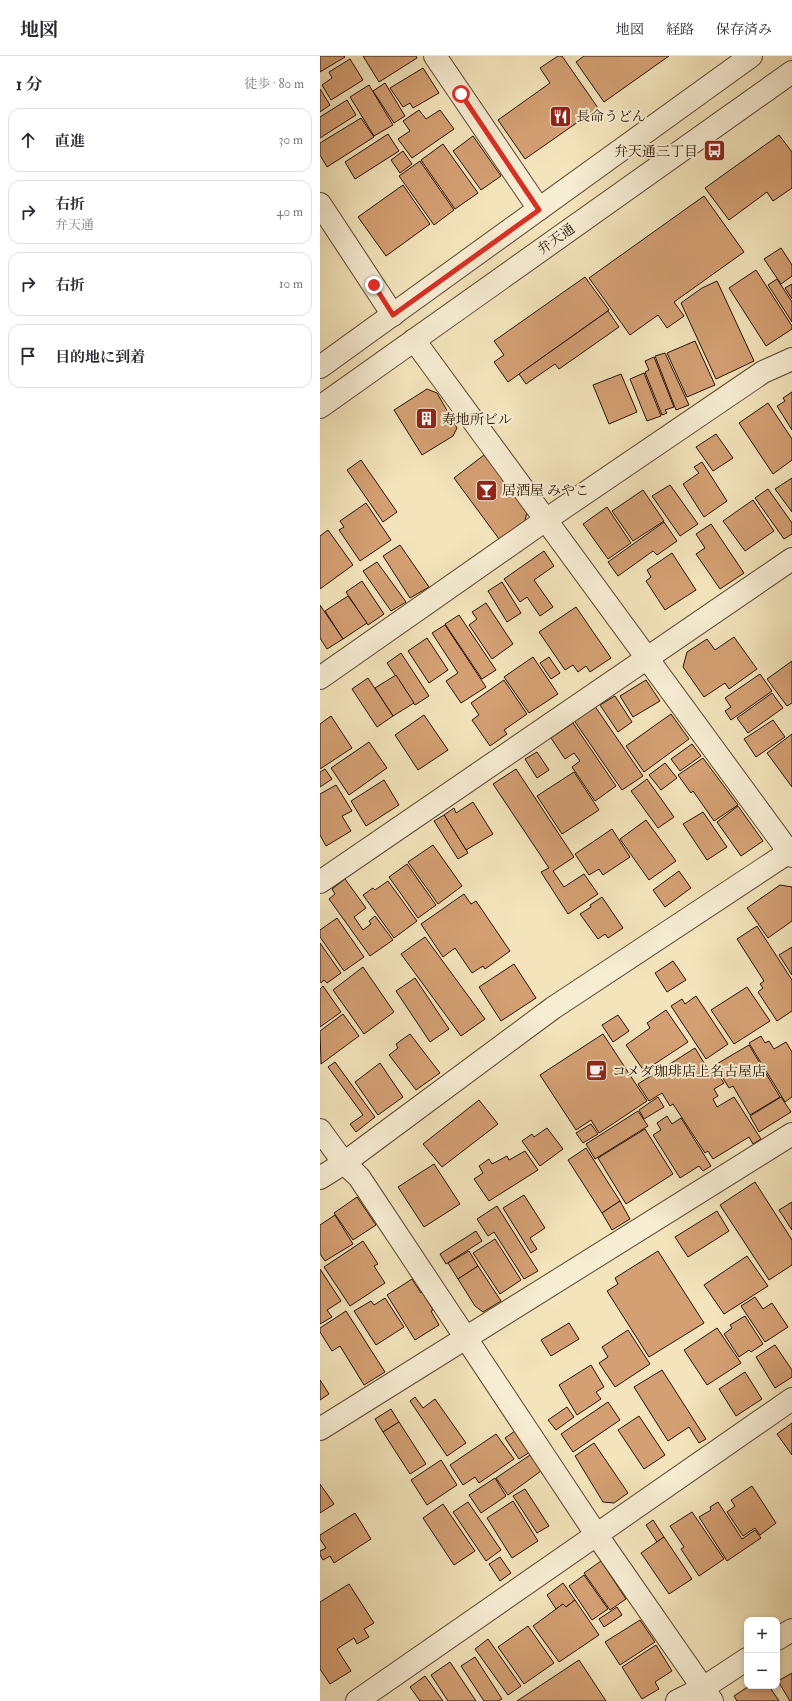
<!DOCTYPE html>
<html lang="ja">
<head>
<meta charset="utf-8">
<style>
  :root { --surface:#fff; --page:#f2f2f3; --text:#2b2b33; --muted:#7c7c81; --line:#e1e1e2 }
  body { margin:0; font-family:"IM FELL Double Pica","Noto Serif JP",serif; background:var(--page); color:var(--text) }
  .controls { position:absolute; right:12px; bottom:12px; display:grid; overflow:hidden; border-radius:8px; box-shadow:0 2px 6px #0003 }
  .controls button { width:36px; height:36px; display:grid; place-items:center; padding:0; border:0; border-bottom:1px solid var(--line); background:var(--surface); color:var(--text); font:20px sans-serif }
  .stop { position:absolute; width:12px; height:12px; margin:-9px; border:3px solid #d93025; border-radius:50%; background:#fff }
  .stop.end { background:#d93025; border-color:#fff; box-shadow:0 1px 4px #0008 }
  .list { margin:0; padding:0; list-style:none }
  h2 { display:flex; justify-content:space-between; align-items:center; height:52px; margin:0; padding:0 16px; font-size:17px }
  h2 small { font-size:13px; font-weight:400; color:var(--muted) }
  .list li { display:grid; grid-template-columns:26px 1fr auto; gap:12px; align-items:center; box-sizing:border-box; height:64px; margin:0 8px 8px; padding:0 8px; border:1px solid var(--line); border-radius:12px }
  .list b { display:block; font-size:15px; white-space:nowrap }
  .list p { margin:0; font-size:13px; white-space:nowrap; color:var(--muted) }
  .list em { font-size:13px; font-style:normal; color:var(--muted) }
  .icon { flex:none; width:22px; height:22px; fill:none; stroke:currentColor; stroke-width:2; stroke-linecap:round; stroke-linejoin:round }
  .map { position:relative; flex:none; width:472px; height:1645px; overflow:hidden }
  header { display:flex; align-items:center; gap:24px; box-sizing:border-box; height:56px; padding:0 20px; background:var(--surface); border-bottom:1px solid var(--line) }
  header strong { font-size:19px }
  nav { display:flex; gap:22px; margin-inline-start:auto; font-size:14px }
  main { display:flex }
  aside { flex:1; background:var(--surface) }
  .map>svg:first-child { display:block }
  .building { fill:#d39f73; stroke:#271103 }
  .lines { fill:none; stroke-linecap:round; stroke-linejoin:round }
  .minor-casing { stroke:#5a4631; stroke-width:24 }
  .minor { stroke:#f7edd3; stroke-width:22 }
  .route { stroke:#d93025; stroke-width:5 }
  .labels { text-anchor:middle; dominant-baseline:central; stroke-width:4; stroke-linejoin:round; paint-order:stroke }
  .poi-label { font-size:14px; fill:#271103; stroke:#f7edd3; text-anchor:start }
  .street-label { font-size:14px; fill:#271103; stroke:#f7edd3 }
</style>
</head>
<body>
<header>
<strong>地図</strong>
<nav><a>地図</a><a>経路</a><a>保存済み</a></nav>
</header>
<main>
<aside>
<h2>1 分<small>徒歩 · 80 m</small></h2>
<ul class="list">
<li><svg class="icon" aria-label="ahead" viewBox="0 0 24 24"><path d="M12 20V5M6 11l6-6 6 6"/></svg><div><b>直進</b></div><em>30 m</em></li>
<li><svg class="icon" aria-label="right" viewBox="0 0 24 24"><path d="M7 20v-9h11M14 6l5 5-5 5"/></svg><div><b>右折</b><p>弁天通</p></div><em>40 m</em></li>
<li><svg class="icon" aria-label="right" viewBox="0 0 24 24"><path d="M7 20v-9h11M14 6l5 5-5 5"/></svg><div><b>右折</b></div><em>10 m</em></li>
<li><svg class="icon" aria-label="arrive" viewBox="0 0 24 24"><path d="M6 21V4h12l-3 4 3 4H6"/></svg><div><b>目的地に到着</b></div></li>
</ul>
</aside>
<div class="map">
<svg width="472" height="1645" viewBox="0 0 472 1645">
  <rect width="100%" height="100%" fill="#f3e4bb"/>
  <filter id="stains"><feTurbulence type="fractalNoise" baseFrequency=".005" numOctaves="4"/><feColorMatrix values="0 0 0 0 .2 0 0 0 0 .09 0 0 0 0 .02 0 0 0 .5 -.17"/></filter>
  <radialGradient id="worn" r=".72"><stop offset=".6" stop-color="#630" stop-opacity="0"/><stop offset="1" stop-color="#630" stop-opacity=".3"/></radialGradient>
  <g class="building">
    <polygon points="0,0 24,0 25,1 0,16"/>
    <polygon points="43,0 96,0 97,2 59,26"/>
    <polygon points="238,0 242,0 278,52 205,103 178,64 230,27 220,12"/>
    <polygon points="264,0 349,0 284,46 256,6"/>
    <polygon points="30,3 43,24 11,44 2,29 12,22 9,16"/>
    <polygon points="103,12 119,37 93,52 90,47 83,51 70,32"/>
    <polygon points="65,27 85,60 74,67 53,35"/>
    <polygon points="49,29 73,69 54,80 30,41"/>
    <polygon points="0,33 10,49 0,56"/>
    <polygon points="27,44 36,59 0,82 0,61"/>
    <polygon points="99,54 106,63 120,54 134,73 92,102 78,83 90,75 83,65"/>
    <polygon points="41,62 54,81 7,111 0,99 0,87"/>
    <polygon points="68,78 79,95 35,123 25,106"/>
    <polygon points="459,79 472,96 472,132 453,145 447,136 409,164 385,132"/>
    <polygon points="153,80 181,120 161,134 133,95"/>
    <polygon points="123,88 158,137 135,153 101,104"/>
    <polygon points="83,95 92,108 80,117 71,104"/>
    <polygon points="100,105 134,154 114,169 79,120"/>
    <polygon points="83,129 110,168 66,200 38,161"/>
    <polygon points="384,140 424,196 354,246 364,260 347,272 338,259 310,279 269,222"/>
    <polygon points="461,192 472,209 472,220 461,228 444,203"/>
    <polygon points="436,214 472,270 472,273 446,290 409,232"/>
    <polygon points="265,221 289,254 188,326 174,306 184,299 174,285"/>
    <polygon points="457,223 472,246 472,266 448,229"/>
    <polygon points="397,225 434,305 396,323 361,247 382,232"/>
    <polygon points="472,228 472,243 465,232"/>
    <polygon points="288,255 299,271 239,313 235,308 206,328 199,318"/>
    <polygon points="375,285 395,329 367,341 347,297"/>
    <polygon points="345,297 369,349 356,354 335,300"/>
    <polygon points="334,301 354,351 345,354 347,357 342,359 325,316 329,314 325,305"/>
    <polygon points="324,317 341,360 327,365 310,323"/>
    <polygon points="301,318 317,356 289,368 273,329"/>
    <polygon points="107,333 117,337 137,372 133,380 102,399 74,354"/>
    <polygon points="472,336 472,374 457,350 465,345 463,342"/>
    <polygon points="448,347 472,383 472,404 453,418 419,367"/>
    <polygon points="396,378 413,402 393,415 376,391"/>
    <polygon points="164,399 207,455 204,471 182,487 134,422"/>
    <polygon points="41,404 77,456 63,466 27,414"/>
    <polygon points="382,406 407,445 384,461 363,428 379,417 374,411"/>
    <polygon points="472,422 472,456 455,433"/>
    <polygon points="350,429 378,468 360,480 332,440"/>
    <polygon points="448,433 472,467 472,478 464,483 435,442"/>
    <polygon points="323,434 344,465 313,485 292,455"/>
    <polygon points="433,444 454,475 425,495 403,465"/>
    <polygon points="46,447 71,484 40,505 19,474 24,471 20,465"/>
    <polygon points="287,451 311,487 288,503 263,468"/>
    <polygon points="344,466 357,485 337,499 333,495 298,520 288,506"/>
    <polygon points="391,468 424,517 400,533 376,498 385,492 376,478"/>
    <polygon points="8,474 33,509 0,533 0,480"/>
    <polygon points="80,489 109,531 90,542 63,500"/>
    <polygon points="224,495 234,510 214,524 233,551 220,560 207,541 200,546 184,523"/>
    <polygon points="352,497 376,534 345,554 326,525 331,521 327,514"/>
    <polygon points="57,506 86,546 71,555 43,515"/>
    <polygon points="42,525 64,558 48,569 26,536"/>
    <polygon points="182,526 201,557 187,566 168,535"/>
    <polygon points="28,540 47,567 23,583 5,555"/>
    <polygon points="166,547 193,588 172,603 149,569 157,563 152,556"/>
    <polygon points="0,549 23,583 7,593 0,582"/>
    <polygon points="256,551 291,602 270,616 266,610 258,616 253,609 245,614 219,576"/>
    <polygon points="139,559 176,614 162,623 125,568"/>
    <polygon points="125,569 166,631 141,647 126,625 138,617 112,577"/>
    <polygon points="414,581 437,613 409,633 405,627 384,641 363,611 367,596 387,583 395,594"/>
    <polygon points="107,582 128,614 109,627 88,595"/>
    <polygon points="81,597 109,640 95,649 67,607"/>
    <polygon points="213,601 238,638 209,657 184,621"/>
    <polygon points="229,601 240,617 231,623 220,607"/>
    <polygon points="472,605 472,647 467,650 447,623"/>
    <polygon points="440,618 452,635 411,664 405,655 411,651 405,642"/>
    <polygon points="76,619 94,647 73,660 55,632"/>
    <polygon points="48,622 73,660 57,671 32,633"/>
    <polygon points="184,624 207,658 184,674 187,678 170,690 152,664 159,659 151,647"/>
    <polygon points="326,624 340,645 313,661 300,640"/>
    <polygon points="452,637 463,652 428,677 417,662"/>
    <polygon points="295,640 312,666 298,676 280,649"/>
    <polygon points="274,649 323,720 302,734 253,663"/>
    <polygon points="351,658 369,683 324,716 306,690"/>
    <polygon points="104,659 128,694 98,714 75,679"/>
    <polygon points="11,660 32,692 0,713 0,668"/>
    <polygon points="453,664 465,681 436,701 424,683"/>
    <polygon points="253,667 296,730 275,745 252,711 260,705 254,697 245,703 231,682"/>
    <polygon points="472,678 472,731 447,697"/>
    <polygon points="49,686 67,712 29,739 11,712"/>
    <polygon points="372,688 381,700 360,715 351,703"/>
    <polygon points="217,696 229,714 217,722 205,703"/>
    <polygon points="383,702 418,749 394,765 373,735 371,737 358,719"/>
    <polygon points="345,707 357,722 341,734 329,719"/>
    <polygon points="5,713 12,723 0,731 0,716"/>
    <polygon points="196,713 254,801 233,815 244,831 264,818 278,838 248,858 221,816 229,812 173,728"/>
    <polygon points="254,716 279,754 242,778 217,740"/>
    <polygon points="327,723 354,761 338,772 311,735"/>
    <polygon points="64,724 79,749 46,770 31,745"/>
    <polygon points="16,729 32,755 22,760 31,775 6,790 0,779 0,738"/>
    <polygon points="153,746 173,778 146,794 124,759 134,752 136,757"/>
    <polygon points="418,750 443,785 421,800 397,766"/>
    <polygon points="383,756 407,791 387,804 363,768"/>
    <polygon points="124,759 148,797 138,803 114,765"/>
    <polygon points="326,764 356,805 329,824 300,783"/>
    <polygon points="292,773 310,801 283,819 279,813 269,819 255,798"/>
    <polygon points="113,789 142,830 118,848 88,806"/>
    <polygon points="87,808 116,849 98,862 69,821"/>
    <polygon points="359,815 371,832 345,851 333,834"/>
    <polygon points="25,823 46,852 34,861 43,874 51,868 49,865 55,860 73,884 50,900 9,843 15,838 12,833"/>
    <polygon points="68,825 97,865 74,882 43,839 53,832 55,834"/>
    <polygon points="460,829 472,831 472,865 448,882 427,852"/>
    <polygon points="144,838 151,848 156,845 190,895 165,913 163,910 152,917 135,892 123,901 101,868"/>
    <polygon points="282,841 303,872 288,882 285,878 278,883 260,858 271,851 270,849"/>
    <polygon points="17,862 44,901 24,915 0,881 0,874"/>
    <polygon points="437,870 472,924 472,955 457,965 438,936 443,932 440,928 444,925 417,883"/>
    <polygon points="105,881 165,963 141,980 81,898"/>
    <polygon points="0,887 21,917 7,927 4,924 1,927 0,925"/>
    <polygon points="472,891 472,919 459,899"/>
    <polygon points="353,905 366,924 347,936 335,917"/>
    <polygon points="194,908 216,942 181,965 159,931"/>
    <polygon points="43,911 74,956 44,978 13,934"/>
    <polygon points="95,922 129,973 110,986 76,935"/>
    <polygon points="3,930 21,956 0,971 0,933"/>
    <polygon points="427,931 450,965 414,988 391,954"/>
    <polygon points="376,940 408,988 386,1003 351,950 362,943 365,948"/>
    <polygon points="346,954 368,986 324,1015 306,989 330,972 327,967"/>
    <polygon points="23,958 39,980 1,1008 0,975"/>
    <polygon points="298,959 309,975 293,986 282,969"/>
    <polygon points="90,978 120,1017 96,1034 69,999 78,992 76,988"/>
    <polygon points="283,978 327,1045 279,1077 271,1064 256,1074 220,1019"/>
    <polygon points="441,980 445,987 449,985 454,993 466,986 472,996 472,1041 465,1046 429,987"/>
    <polygon points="429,989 460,1041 430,1059 413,1030 409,1032 395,1009"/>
    <polygon points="375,992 392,1020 397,1017 404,1027 394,1033 398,1040 393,1043 397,1051 414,1041 441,1083 433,1088 429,1081 393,1103 388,1095 385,1097 353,1048 350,1050 342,1037 329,1045 318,1028"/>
    <polygon points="15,1006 55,1061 36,1076 30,1068 43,1059 8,1011"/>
    <polygon points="60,1007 83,1041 58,1059 35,1026"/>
    <polygon points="338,1041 344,1051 324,1063 319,1054"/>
    <polygon points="461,1041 471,1056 439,1076 430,1060"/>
    <polygon points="159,1044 178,1068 122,1111 103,1088"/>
    <polygon points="318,1055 328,1070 275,1103 266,1088"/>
    <polygon points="347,1060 352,1068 361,1062 391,1110 383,1115 379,1110 360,1122 333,1079 341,1074 337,1067"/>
    <polygon points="271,1068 278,1078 263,1087 256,1077"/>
    <polygon points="227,1072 243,1093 220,1110 202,1085 212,1078 214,1081"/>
    <polygon points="325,1073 353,1118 306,1148 278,1102"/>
    <polygon points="266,1092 300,1145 282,1157 248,1104"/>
    <polygon points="205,1095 218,1114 169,1145 154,1123 163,1117 159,1110 169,1103 172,1108 187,1100 189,1104"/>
    <polygon points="114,1108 140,1148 104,1171 78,1131"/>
    <polygon points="435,1126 472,1184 472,1209 449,1224 400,1149"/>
    <polygon points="204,1139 225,1172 210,1182 217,1193 211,1197 183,1152"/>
    <polygon points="37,1141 56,1169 33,1184 14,1157"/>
    <polygon points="300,1145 310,1163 292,1174 282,1157"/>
    <polygon points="472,1146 472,1174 459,1154"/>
    <polygon points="177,1150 218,1215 204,1223 174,1176 168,1180 157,1163"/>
    <polygon points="397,1155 409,1175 368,1201 355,1181"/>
    <polygon points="15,1159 33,1188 5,1205 0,1198 0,1169"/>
    <polygon points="156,1175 162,1185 126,1208 120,1198"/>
    <polygon points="175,1183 201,1224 180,1238 153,1197"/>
    <polygon points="43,1185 58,1208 54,1210 65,1227 30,1250 4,1211"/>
    <polygon points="149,1195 158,1210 138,1223 128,1207"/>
    <polygon points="338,1195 384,1267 329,1301 287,1235 298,1228 295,1222"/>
    <polygon points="427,1200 448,1230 404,1258 384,1229"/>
    <polygon points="158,1210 181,1245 163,1256 155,1250 138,1223"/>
    <polygon points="0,1213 21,1245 7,1254 12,1261 0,1268"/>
    <polygon points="92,1223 101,1237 102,1236 113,1254 111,1255 119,1269 95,1284 67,1239"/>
    <polygon points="435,1241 443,1253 452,1247 468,1271 445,1286 421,1250"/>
    <polygon points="65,1242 84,1271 56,1289 34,1255 51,1245 54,1249"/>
    <polygon points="26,1255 65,1316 44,1329 20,1290 12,1295 0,1276 0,1272"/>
    <polygon points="425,1260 443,1288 431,1296 429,1294 419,1301 404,1278 412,1272 410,1269"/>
    <polygon points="249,1267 259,1283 231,1300 221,1284"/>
    <polygon points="397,1272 421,1307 387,1329 364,1294"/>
    <polygon points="308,1274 330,1308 295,1331 279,1307 288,1301 282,1291"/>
    <polygon points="455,1289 472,1314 472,1321 455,1332 436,1301"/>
    <polygon points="271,1309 284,1331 276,1336 281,1343 257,1359 239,1329"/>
    <polygon points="342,1314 386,1383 379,1387 369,1371 348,1385 314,1331"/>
    <polygon points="425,1316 442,1343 416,1360 399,1333"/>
    <polygon points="0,1324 9,1338 0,1344"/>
    <polygon points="95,1341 103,1352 115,1343 146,1387 127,1400 90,1345"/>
    <polygon points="288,1346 300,1364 253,1396 241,1378"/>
    <polygon points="247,1351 254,1361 236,1374 228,1364"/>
    <polygon points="71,1353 79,1366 63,1376 55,1363"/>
    <polygon points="319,1360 345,1399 324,1413 298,1374"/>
    <polygon points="79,1366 106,1408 90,1418 63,1376"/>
    <polygon points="472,1367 472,1399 457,1378"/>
    <polygon points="195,1375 210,1396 199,1403 185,1382"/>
    <polygon points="176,1378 194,1403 159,1427 155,1421 143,1429 130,1409"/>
    <polygon points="274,1387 308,1437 294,1447 283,1446 255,1400"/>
    <polygon points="210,1399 221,1415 188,1439 176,1422"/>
    <polygon points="121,1404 137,1429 107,1449 91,1424"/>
    <polygon points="175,1422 186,1440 161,1457 149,1439"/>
    <polygon points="0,1428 14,1448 0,1457"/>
    <polygon points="432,1430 456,1467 440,1479 435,1472 423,1480 407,1456 415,1450 411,1444"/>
    <polygon points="205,1433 229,1470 217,1477 193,1440"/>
    <polygon points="193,1445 218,1485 192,1502 167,1462"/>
    <polygon points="148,1446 181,1494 166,1505 133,1456"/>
    <polygon points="398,1446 422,1483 435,1474 441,1482 407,1505 379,1461 391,1454 390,1451"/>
    <polygon points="123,1448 155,1495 134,1509 103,1462"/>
    <polygon points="372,1456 404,1503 379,1520 361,1493 364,1491 350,1470"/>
    <polygon points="35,1457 51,1483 14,1507 10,1500 3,1504 0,1499 0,1495 6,1492 0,1483 0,1479"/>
    <polygon points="333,1464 344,1481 337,1486 326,1469"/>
    <polygon points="344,1481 372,1523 349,1538 321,1497"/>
    <polygon points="180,1501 191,1517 180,1525 169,1508"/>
    <polygon points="281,1505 306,1543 290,1554 264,1517"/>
    <polygon points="264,1519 288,1553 272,1564 249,1530"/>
    <polygon points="243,1527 255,1544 246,1551 243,1548 236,1553 227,1539"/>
    <polygon points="29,1528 54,1567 44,1573 49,1581 37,1588 34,1582 17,1593 31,1615 10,1628 0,1613 0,1546"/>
    <polygon points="255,1544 279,1579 239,1606 213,1570 243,1548 246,1551"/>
    <polygon points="297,1551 302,1559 284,1571 279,1563"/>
    <polygon points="320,1564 335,1586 300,1609 285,1586"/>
    <polygon points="208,1570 234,1607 204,1628 178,1591"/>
    <polygon points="168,1583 201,1630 188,1639 155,1593"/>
    <polygon points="336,1589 352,1615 335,1626 339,1633 322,1643 302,1611"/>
    <polygon points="155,1601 182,1643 178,1645 164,1645 141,1610"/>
    <polygon points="259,1604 286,1645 197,1645"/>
    <polygon points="130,1606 156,1645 128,1645 111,1619"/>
    <polygon points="472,1617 472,1645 470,1645 458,1625"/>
    <polygon points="105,1620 123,1645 100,1645 90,1631"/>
    <polygon points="429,1630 449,1630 459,1645 417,1645 414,1640"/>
  </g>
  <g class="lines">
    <defs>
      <g id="minor">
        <polyline points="115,0 219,153"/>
        <polyline points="0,148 73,259"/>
        <polyline points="94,284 472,800"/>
        <polyline points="0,311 431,0"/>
        <polyline points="0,351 472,16"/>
        <polyline points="0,622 227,463 443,316 472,303"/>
        <polyline points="0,826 472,503"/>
        <polyline points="0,1074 24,1107 39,1121 276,1478 392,1645"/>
        <polyline points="0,1122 24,1107 233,952 469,796"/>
        <polyline points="0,1373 472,1078"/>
        <polyline points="457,1583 472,1574"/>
        <polyline points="37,1645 472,1343"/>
        <polyline points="357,1645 383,1632 427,1603"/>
      </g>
    </defs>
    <use href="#minor" class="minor-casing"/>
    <use href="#minor" class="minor"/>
  </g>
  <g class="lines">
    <polyline class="route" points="54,229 73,259 219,154 141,38"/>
  </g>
  <defs>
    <symbol id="restaurant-square" viewBox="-11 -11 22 22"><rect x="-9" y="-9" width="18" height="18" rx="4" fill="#8f2418" stroke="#f7edd3"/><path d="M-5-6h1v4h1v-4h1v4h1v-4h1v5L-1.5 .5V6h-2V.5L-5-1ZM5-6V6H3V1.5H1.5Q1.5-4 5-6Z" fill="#fff"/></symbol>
    <symbol id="bus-square" viewBox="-11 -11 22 22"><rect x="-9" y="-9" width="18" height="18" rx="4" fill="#8f2418" stroke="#f7edd3"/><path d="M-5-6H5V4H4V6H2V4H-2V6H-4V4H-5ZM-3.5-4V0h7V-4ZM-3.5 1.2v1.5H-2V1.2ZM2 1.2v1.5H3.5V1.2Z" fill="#fff"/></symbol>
    <symbol id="building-square" viewBox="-11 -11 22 22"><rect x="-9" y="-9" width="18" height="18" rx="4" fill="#8f2418" stroke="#f7edd3"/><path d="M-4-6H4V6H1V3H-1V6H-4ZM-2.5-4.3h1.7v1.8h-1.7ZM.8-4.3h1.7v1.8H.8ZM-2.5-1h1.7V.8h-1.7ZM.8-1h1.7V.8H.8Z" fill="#fff"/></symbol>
    <symbol id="bar-square" viewBox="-11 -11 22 22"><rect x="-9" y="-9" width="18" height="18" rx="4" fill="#8f2418" stroke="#f7edd3"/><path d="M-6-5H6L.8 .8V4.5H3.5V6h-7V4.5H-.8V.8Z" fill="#fff"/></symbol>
    <symbol id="cafe-square" viewBox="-11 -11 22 22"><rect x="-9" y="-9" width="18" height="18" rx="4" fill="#8f2418" stroke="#f7edd3"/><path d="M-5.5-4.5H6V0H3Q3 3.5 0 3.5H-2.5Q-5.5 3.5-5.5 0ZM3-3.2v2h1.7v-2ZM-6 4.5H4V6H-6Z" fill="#fff"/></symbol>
  </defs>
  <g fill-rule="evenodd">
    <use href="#restaurant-square" x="228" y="48" width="25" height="25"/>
    <use href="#bus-square" x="382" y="82" width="25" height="25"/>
    <use href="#building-square" x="94" y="350" width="25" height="25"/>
    <use href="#bar-square" x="154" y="422" width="25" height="25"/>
    <use href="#cafe-square" x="264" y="1002" width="25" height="25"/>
  </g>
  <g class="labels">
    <g class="poi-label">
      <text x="256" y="60">長命うどん</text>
      <text x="378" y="95" text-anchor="end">弁天通三丁目</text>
      <text x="122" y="363">寿地所ビル</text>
      <text x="182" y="434">居酒屋 みやこ</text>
      <text x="292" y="1015">コメダ珈琲店上名古屋店</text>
    </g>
    <g class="street-label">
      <text transform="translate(236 183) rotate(-35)">弁天通</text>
    </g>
  </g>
  <rect width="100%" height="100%" filter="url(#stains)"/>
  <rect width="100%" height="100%" fill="url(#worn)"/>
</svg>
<div class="controls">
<button>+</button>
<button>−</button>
</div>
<div class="stop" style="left:141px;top:38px"></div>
<div class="stop end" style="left:54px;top:229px"></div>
</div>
</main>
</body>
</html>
